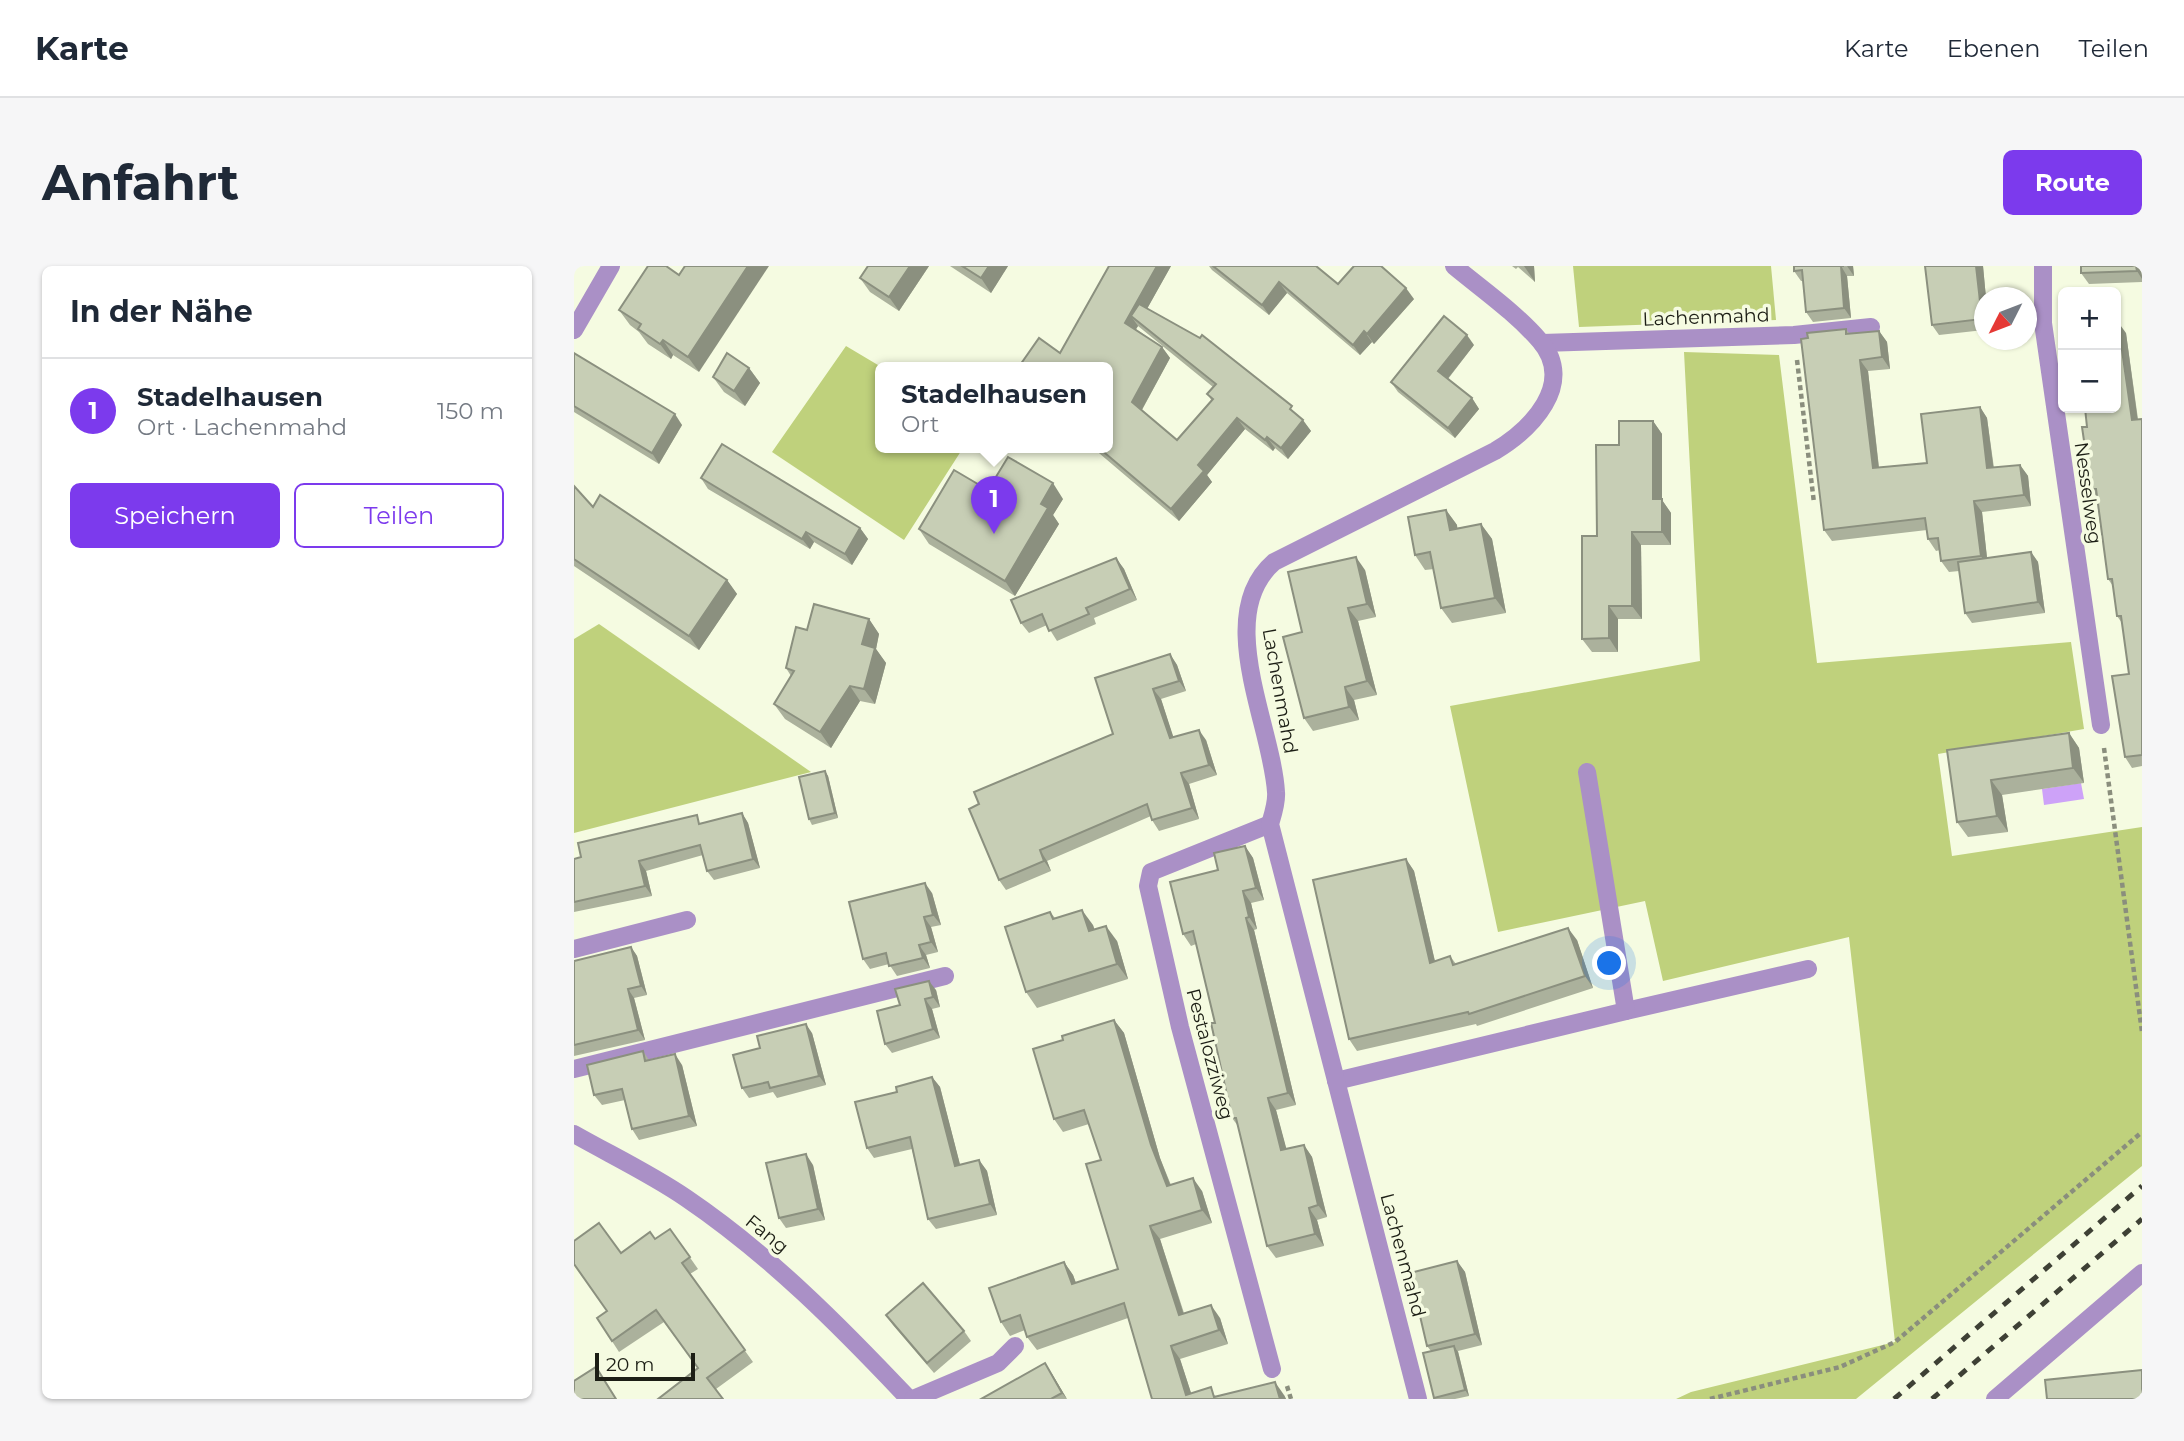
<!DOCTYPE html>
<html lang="de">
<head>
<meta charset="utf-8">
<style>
  :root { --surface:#fff; --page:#f6f6f7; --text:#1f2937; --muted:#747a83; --line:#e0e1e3; --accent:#7c3aed }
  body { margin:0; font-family:Montserrat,sans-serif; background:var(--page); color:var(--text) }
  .controls { position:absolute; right:21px; top:21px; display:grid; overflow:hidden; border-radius:10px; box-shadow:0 2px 5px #0004 }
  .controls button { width:63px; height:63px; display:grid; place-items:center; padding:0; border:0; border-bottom:2px solid var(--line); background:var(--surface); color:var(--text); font:35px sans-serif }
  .compass { position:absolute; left:1400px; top:21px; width:63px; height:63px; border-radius:50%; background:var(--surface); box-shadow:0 2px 5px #0004; rotate:228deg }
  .scale { position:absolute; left:21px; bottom:18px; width:100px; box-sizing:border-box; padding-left:7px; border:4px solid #1c1e15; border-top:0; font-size:19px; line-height:24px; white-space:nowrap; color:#1c1e15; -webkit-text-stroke:5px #f5fbe1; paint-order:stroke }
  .you { position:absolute; left:1036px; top:698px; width:24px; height:24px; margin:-18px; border:5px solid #fff; border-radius:50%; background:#1a73e8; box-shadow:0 0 0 10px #1a73e833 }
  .badge { display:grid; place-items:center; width:46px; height:46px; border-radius:50%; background:var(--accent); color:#fff; font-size:23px; font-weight:700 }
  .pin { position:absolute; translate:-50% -58px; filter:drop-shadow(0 2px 4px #0008) }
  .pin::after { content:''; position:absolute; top:37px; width:24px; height:21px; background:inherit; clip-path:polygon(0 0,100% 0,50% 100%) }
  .popup { position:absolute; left:301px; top:96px; width:238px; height:91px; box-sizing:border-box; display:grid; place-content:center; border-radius:10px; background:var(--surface); filter:drop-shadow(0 2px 5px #0005); font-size:23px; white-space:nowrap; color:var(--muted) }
  .popup b { font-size:26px; color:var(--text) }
  .popup::after { content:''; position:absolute; left:50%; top:100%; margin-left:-14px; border:14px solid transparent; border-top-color:var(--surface) }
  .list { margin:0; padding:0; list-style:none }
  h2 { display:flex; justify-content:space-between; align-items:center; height:91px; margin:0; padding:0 28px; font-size:30px }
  h2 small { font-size:23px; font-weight:400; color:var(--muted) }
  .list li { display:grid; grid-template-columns:46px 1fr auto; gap:21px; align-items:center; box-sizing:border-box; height:105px; padding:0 28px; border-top:2px solid var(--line) }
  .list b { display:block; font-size:26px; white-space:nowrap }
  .list p { margin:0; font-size:23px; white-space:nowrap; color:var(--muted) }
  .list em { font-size:23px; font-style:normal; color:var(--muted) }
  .actions { display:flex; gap:14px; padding:21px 28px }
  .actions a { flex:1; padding:16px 0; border:2px solid var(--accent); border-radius:10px; text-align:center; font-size:24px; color:var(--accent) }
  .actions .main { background:var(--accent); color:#fff }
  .map { position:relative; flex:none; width:1568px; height:1133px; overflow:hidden; border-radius:10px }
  header { display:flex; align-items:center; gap:42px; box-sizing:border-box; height:98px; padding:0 35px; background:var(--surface); border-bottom:2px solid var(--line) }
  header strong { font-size:33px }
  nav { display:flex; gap:38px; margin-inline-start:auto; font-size:24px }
  .intro { display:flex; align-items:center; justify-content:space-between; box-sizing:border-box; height:168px; padding:0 42px }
  h1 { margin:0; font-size:49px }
  .button { padding:18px 32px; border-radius:10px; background:var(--accent); color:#fff; font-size:24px; font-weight:700 }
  main { display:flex; gap:42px; padding:0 42px }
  aside { flex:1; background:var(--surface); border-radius:10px; box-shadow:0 2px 5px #0004 }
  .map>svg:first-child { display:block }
  .green { fill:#bfd17c }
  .water { fill:#cda2f8 }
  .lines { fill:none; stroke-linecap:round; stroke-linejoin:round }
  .path { stroke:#8a8e7d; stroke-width:4.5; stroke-dasharray:5 3.5; stroke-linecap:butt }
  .minor { stroke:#aa90c6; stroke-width:18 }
  .rail { stroke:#3e4035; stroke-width:5; stroke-dasharray:9 9; stroke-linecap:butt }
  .wall { fill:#abb19c; fill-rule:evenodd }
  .shaded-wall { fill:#8b907f }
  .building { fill:#c7ceb5; stroke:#8b907f; stroke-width:2 }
  .labels { text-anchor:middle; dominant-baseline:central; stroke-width:7; stroke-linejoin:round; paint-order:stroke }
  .street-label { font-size:19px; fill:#1c1e15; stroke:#f5fbe1 }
</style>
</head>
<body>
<header>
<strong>Karte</strong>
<nav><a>Karte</a><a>Ebenen</a><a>Teilen</a></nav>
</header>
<div class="intro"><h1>Anfahrt</h1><a class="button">Route</a></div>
<main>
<aside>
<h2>In der Nähe<small></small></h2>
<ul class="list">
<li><span class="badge">1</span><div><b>Stadelhausen</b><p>Ort · Lachenmahd</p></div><em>150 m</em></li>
</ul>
<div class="actions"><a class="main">Speichern</a><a>Teilen</a></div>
</aside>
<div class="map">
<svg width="1568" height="1133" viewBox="0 0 1568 1133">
  <rect width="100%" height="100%" fill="#f5fbe1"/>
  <g class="green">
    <polygon points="999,0 1197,0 1202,54 1005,61"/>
    <polygon points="272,80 309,102 306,102 306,182 389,182 330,274 198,186"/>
    <polygon points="1110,86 1205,89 1243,397 1497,376 1510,463 1364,488 1378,590 1568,561 1568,900 1282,1133 1102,1133 1117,1126 1321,1076 1275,671 1089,715 1071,635 924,666 876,440 1126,395"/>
    <polygon points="25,358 237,506 0,567 0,373"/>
  </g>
  <polygon class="water" points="1507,517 1510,533 1470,539 1468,523"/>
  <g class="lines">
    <g class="path">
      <polyline points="1223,94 1240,237"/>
      <polyline points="1530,482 1568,766"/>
      <polyline points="713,1120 717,1133"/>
      <polyline points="1136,1133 1266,1101 1321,1076 1568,866"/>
    </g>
    <g class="minor">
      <polyline points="1469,0 1469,57 1527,459"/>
      <polyline points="0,64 37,0"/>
      <polyline points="968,77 1220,69 1297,61"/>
      <polyline points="696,558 577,606 574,620 606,761 698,1103"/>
      <polyline points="0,683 113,654"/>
      <polyline points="1052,745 1234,703"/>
      <polyline points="0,803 371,710"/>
      <polyline points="762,815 1052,745 1013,506"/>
      <path d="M0,868C37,889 77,908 112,932C196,989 266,1060 335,1133"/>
      <polyline points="339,1133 424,1097 441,1080"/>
      <path d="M844,1133L696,558C699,548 703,537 702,526C698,459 639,349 700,296L921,185C956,164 1003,118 966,75C942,47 909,24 880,0"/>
      <polyline points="1421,1133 1568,1007"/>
    </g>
    <g class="rail">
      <polyline points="1320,1133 1568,920"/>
      <polyline points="1358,1133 1568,953"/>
    </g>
  </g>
  <g class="wall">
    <polygon points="74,0 125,106 99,89 97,93 74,78 65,66 56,59 45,44"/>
    <polygon points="294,0 355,0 325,45 296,26 286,12"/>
    <polygon points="376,0 434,0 417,27"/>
    <path d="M535,0H597L573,43L725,150L737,165L714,193L701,182L699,185L671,163L633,209L638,216L605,255L519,182H534L486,87ZM564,60L639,121L633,128L638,135L603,174L568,144L596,92L588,81L562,63Z"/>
    <polygon points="635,0 742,0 764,18 840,33 800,78 798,76 786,89 713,27 695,49 638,4"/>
    <polygon points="938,0 960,0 961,16 944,1 942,3"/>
    <polygon points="1220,0 1279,0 1280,10 1273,10 1277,52 1239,56 1232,46 1229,15 1227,15 1220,5"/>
    <polygon points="1351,0 1409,0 1412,32 1410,32 1410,64 1365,69 1358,59"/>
    <polygon points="1568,0 1568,16 1515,18 1507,7"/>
    <polygon points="1272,63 1275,67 1305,65 1313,76 1316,103 1294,105 1305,201 1353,197 1406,141 1413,152 1420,202 1446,199 1454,210 1457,240 1408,246 1413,292 1457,286 1464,296 1471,347 1398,357 1391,347 1385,305 1375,306 1367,295 1366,284 1362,285 1354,273 1353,264 1258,275 1250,264 1234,72"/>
    <polygon points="1552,67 1564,153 1568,153 1568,500 1558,502 1551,491 1555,408 1548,357 1543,350 1539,320 1534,313 1524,232 1517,223 1513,161"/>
    <polygon points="900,79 874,113 898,132 905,143 881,172 824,126 817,116"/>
    <polygon points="0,87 108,159 85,198 0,146"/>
    <polygon points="175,102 186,117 171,140 150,126 139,111"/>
    <polygon points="1079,155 1088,168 1088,234 1097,247 1097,279 1067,279 1068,353 1044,353 1044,386 1018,386 1008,373 1023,270 1045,179"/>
    <polygon points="127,212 286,262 294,273 278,299 240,276 236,283 134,223"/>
    <polygon points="0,220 19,241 153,314 163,328 125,384 0,300"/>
    <polygon points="489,233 479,249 485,258 441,330 355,278 345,263"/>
    <polygon points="872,244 883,259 883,262 907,258 918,273 932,347 878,357 867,342 860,303 851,304 841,289"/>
    <polygon points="542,292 550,303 563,334 520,352 522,358 483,375 473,359 455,367 447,357"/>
    <polygon points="791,304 802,351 784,355 803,429 780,434 785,454 739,465 730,452 728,366"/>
    <polygon points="295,353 305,368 302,383 312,397 301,438 286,435 257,482 211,453 200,438 217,410 212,402 233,364"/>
    <polygon points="596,388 603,399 612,425 587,433 599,471 632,474 643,509 615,518 625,553 585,565 578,554 577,550 473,595 477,605 432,624 425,614 539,468"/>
    <polygon points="1495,467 1505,482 1510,517 1428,529 1434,566 1394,571 1383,556 1373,484"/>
    <polygon points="251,505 254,510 264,552 238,559 235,553"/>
    <polygon points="168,547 174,557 186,602 140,614 133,605 129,589 72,605 78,630 0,646 0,593"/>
    <polygon points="671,580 679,592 690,634 677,637 683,663 680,664 722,839 702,844 712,883 730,879 738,891 753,951 743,954 750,980 702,992 693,980 664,860 658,852 641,757 622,678 617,680 609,668 644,604"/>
    <polygon points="832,593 840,605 861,695 876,690 882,698 1003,674 1019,722 903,760 902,758 783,785 775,773"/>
    <polygon points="358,627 367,659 357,661 364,686 352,689 356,702 323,710 315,698 296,703 289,693"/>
    <polygon points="476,646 481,652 519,659 520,664 543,675 554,713 463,742 452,726"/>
    <polygon points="57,681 63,690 73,729 60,732 71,774 0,790 0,695"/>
    <polygon points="362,724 366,741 358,743 366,772 318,787 311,778 326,739"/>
    <polygon points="540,754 550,767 586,892 597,919 628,925 638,957 586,973 610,1047 646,1052 654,1078 606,1093 617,1127 643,1130 710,1129 712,1133 578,1133 554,1052 463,1084 453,1071 451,1064 436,1070 427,1056 490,996 499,1009 502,1017 544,1003 527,894 515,858 489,866 480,853 489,774"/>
    <polygon points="238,767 252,819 203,832 199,826 175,832 168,822 186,782"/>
    <polygon points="69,785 75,794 108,799 123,860 65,874 58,863 51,834 28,839 20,829"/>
    <polygon points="358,811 366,821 386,899 405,894 413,905 423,949 362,963 354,953 338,883 300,892 293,882 323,826"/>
    <polygon points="239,899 251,954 212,962 205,952"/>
    <polygon points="96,963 124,1003 116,1008 179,1096 142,1123 124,1102 90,1056 45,1086 23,1052 33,1045 47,987 81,973"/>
    <polygon points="883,995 891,1006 908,1079 884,1085 895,1130 881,1133 860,1133 857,1085 853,1080"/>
    <polygon points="312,1049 390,1065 397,1075 360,1107 319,1059"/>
    <polygon points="478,1108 493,1133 407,1133"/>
  </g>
  <g class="shaded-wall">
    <polygon points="174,0 195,0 125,106 114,91"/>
    <polygon points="336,0 355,0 325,45 315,31"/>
    <polygon points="415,0 434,0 417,27 407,12"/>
    <polygon points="583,0 597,0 565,57 557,50 564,60 559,68 551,57"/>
    <polygon points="950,0 960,0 961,16"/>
    <polygon points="1267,0 1273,10 1277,52 1270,42"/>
    <polygon points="1273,0 1279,0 1280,10"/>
    <polygon points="1402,0 1409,0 1412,32 1410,32 1410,57 1408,53"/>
    <polygon points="1562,0 1568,0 1568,13 1563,5"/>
    <polygon points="705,16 713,27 695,49 688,39"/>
    <polygon points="832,22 840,33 800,78 793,68"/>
    <polygon points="1544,56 1552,67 1565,164 1558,154"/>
    <polygon points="790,65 798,76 786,89 779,79"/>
    <polygon points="1305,65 1313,76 1316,103 1308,91"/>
    <polygon points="893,69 900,79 871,116 864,105"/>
    <polygon points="89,74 99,89 97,93 86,78"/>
    <polygon points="588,81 596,92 566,147 558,136"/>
    <polygon points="1286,94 1294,105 1306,213 1299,202"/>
    <polygon points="175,102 186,117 171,140 160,125"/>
    <polygon points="898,132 905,143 881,172 874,162"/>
    <polygon points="1406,141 1413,152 1421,214 1413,202"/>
    <polygon points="101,148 108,159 85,198 78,187"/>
    <polygon points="663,152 671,163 633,209 638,216 605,255 597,243 624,199"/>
    <polygon points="729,154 737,165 714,193 707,182"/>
    <polygon points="1079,155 1088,168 1088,234 1097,247 1097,279 1088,266 1079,233"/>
    <polygon points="693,171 701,182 699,185 691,174"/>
    <polygon points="1446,199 1454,210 1457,240 1450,229"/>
    <polygon points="479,217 489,233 479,249 485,258 441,330 431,315 467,238"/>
    <polygon points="1400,235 1408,246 1414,301 1407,290"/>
    <polygon points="872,244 883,259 886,279 876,264"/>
    <polygon points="907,258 918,273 932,347 921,332"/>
    <polygon points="286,262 294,273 278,299 271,288"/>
    <polygon points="232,266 240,276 236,283 228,273"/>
    <polygon points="1058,266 1067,279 1068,353 1058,340"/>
    <polygon points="1457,286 1464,296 1471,347 1464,336"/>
    <polygon points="782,291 791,304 802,351 793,338"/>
    <polygon points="542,292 550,303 563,334 556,323"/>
    <polygon points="153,314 163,328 125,384 115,370"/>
    <polygon points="1035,340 1044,353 1044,386 1035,372"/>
    <polygon points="774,342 784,355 803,429 793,415"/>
    <polygon points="295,353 305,368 302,383 312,397 301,438 290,423 288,378"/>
    <polygon points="596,388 603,399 612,425 605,415"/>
    <polygon points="276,420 286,435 257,482 246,466"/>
    <polygon points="771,421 780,434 785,454 775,441"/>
    <polygon points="579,423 587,433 603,482 596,472"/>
    <polygon points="625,464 632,474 643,509 635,499"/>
    <polygon points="1495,467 1505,482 1510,517 1499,502"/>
    <polygon points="251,505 254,510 264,552 261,547"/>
    <polygon points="607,507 615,518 625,553 618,542"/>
    <polygon points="1417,514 1428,529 1434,566 1423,550"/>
    <polygon points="168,547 174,557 186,602 179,593"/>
    <polygon points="671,580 679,592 690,634 682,622"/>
    <polygon points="466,584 473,595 477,605 470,595"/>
    <polygon points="832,593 840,605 864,709 856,697"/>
    <polygon points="65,595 72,605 78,630 71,620"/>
    <polygon points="351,617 358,627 367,659 359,649"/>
    <polygon points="669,625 677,637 683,663 675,651"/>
    <polygon points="508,644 519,659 526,680 515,665"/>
    <polygon points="350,651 357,661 364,686 357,676"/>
    <polygon points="672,652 680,664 722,839 714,827"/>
    <polygon points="532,660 543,675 554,713 543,698"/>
    <polygon points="994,662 1003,674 1019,722 1011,710"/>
    <polygon points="345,679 352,689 356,702 349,692"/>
    <polygon points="57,681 63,690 73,729 67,720"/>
    <polygon points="355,715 362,724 366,741 359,731"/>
    <polygon points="54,723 60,732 71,774 64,764"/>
    <polygon points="351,733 358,743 366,772 359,763"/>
    <polygon points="540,754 550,767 586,892 602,934 593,920 577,879"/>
    <polygon points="232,758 238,767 252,819 245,810"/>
    <polygon points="101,788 108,799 123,860 115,850"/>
    <polygon points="358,811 366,821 389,910 381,900"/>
    <polygon points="694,832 702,844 716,896 707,884"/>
    <polygon points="730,879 738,891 753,951 744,939"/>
    <polygon points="232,888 239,899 251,954 244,943"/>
    <polygon points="405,894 413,905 423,949 416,938"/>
    <polygon points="619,912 628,925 638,957 628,944"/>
    <polygon points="735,942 743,954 750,980 741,968"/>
    <polygon points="576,960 586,973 614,1062 605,1049"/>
    <polygon points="883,995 891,1006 908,1079 901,1068"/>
    <polygon points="490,996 499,1009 507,1031 498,1018"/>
    <polygon points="637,1039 646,1052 654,1078 645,1064"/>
    <polygon points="597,1080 606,1093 619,1133 612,1129"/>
    <polygon points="880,1080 884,1086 895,1130 891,1124"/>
    <polygon points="471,1097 478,1108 493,1133 488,1127"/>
    <polygon points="701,1116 710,1129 712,1133 706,1133"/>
  </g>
  <g class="building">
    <polygon points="74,0 92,0 105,9 111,0 174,0 114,91 89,74 86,78 64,63 67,58 45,44"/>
    <polygon points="294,0 336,0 315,31 286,12"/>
    <polygon points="388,0 415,0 407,12"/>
    <polygon points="535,0 583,0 551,57 588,81 558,136 603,174 639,133 633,128 642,118 557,50 565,38 626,72 628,69 718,140 716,143 729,154 707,182 693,171 691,174 663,152 624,199 630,205 597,243 525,182 534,182 534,102 444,102 465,72 486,87"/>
    <polygon points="639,0 742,0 764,18 780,0 807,0 832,22 793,68 790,65 779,79 705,16 688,39"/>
    <polygon points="1220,0 1270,0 1267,0 1270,42 1232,46 1228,4 1220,5"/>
    <polygon points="1351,0 1402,0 1408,53 1358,59"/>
    <polygon points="1507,0 1562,0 1563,5 1507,7"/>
    <polygon points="870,50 893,69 864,105 898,132 874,162 817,116"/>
    <polygon points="1544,56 1558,154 1568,153 1568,489 1551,491 1538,410 1555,408 1547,350 1543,350 1538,313 1534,313 1522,223 1517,223 1508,161 1513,161 1511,142 1542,142 1542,57"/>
    <polygon points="1272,63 1272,68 1305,65 1308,91 1286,94 1299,202 1353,197 1347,148 1406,141 1413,202 1446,199 1450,229 1400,235 1407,290 1367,295 1364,272 1354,273 1351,252 1250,264 1227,73 1234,72 1233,67"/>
    <polygon points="0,87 101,148 78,187 0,140"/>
    <polygon points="153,87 175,102 160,125 139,111"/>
    <polygon points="1045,155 1079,155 1079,233 1088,233 1088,266 1058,266 1058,340 1035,340 1035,372 1008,373 1008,270 1023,270 1022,179 1045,179"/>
    <polygon points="148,178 286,262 271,288 232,266 228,273 127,212"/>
    <polygon points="434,191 479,217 467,238 474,242 431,315 345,263 380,204 414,224"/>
    <polygon points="0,220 19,241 26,229 153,314 115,370 0,293"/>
    <polygon points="872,244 876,264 907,258 921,332 867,342 856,286 841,289 834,251"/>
    <polygon points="1457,286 1464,336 1391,347 1384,296"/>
    <polygon points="782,291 793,338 774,342 793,415 771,421 775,441 730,452 709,371 728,366 714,306"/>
    <polygon points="542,292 556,323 512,342 515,348 475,365 468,348 447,357 437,334"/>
    <polygon points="240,338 295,353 288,378 301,382 290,423 276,420 246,466 200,438 220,405 212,402 222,361 233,364"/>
    <polygon points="596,388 605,415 579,423 596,472 625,464 635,499 607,507 618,542 578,554 573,538 466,584 470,595 425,614 395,543 405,538 400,526 539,468 521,412"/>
    <polygon points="1495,467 1499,502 1417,514 1423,550 1383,556 1373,484"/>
    <polygon points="251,505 261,547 235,553 225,511"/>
    <polygon points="168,547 179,593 133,605 126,579 65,595 71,620 0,636 0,593 7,591 4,577 123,549 125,558"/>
    <polygon points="671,580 682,622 669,625 675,651 672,652 714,827 694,832 707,884 730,879 744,939 735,942 741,968 693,980 662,852 658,852 637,757 641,757 619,665 609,668 596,616 644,604 640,587"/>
    <polygon points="832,593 856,697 876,690 879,699 994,662 1011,710 895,748 894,746 775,773 739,614"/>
    <polygon points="351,617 359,649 350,651 357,676 345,679 349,692 315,700 312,687 289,693 275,636"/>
    <polygon points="508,644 515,665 532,660 543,698 452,726 431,661 476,646 479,653"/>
    <polygon points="57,681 67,720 54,723 64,764 0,779 0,695"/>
    <polygon points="355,715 359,731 351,733 359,763 311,778 303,745 326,739 321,723"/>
    <polygon points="540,754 577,879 593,920 619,912 628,944 576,960 605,1049 637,1039 645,1064 597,1080 612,1129 637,1121 640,1131 701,1116 706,1133 578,1133 550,1037 453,1071 446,1049 427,1056 415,1022 490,996 498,1018 544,1003 512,898 527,894 510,844 480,853 459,783 489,774 488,770"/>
    <polygon points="232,758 245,810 196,822 194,816 168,822 159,789 186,782 183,770"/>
    <polygon points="69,785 71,795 101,788 115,850 58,863 48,823 20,829 13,799"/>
    <polygon points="358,811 381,900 405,894 416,938 354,953 336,871 293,882 281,836 323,826 322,821"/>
    <polygon points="232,888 244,943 205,952 192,897"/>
    <polygon points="25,957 47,987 76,966 81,973 96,963 116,991 108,997 171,1084 133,1112 149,1133 84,1133 124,1102 82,1044 38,1075 23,1052 33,1045 0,998 0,975"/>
    <polygon points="883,995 901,1068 853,1080 836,1007"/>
    <polygon points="349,1017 390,1065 353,1097 312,1049"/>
    <polygon points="880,1080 891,1124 860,1132 849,1087"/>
    <polygon points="471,1097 488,1127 477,1133 407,1133"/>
    <polygon points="22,1101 42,1133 0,1133 0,1115"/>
    <polygon points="1568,1104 1568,1133 1473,1133 1471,1114"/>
  </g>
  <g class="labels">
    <g class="street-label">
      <text transform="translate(1132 51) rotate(-2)">Lachenmahd</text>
      <text transform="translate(1514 227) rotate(82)">Nesselweg</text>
      <text transform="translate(706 425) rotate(80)">Lachenmahd</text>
      <text transform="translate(636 788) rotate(75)">Pestalozziweg</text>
      <text transform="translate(193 968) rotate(39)">Fang</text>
      <text transform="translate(829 989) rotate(75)">Lachenmahd</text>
    </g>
  </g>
</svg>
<div class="controls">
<button>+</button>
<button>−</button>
</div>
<svg class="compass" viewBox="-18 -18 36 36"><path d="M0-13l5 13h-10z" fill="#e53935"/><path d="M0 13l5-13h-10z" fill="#747a83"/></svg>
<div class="scale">20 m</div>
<div class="you"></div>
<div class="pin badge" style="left:420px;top:268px">1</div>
<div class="popup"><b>Stadelhausen</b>Ort</div>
</div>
</main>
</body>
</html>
